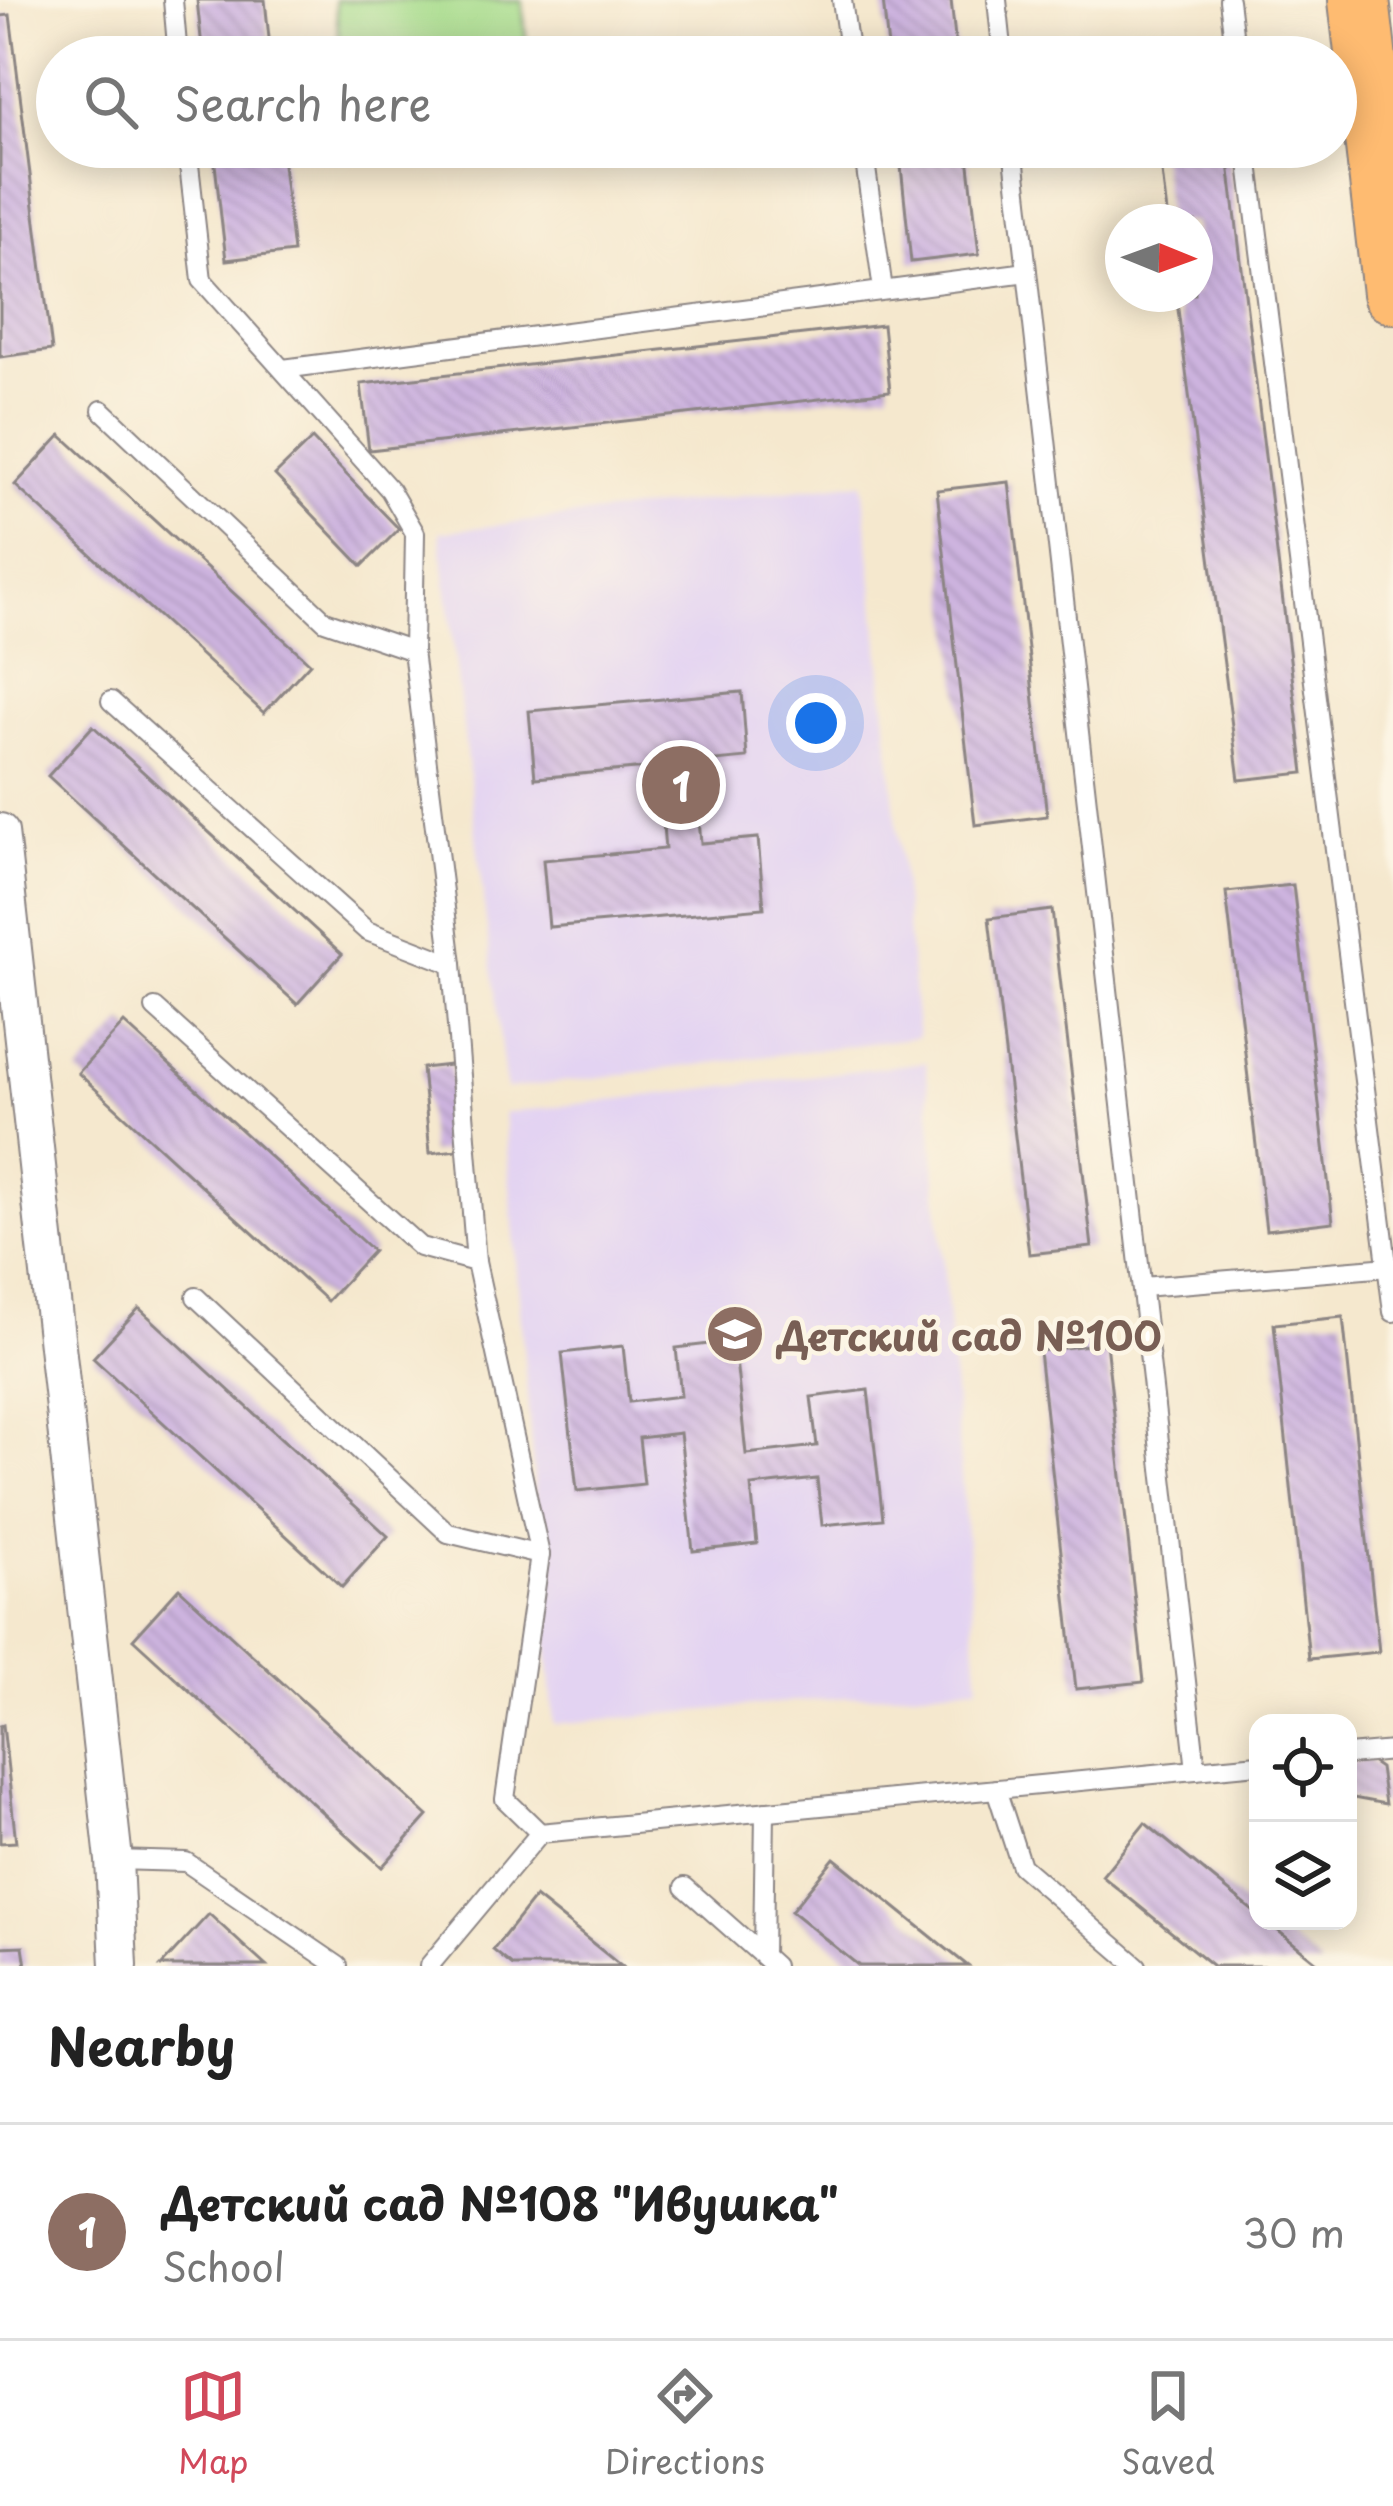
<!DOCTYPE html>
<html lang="en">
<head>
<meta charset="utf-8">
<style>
  :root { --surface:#fff; --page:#f6f6f6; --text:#222; --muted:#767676; --line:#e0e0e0; --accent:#d1495b }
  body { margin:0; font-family:"Playpen Sans",sans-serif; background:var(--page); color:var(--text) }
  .controls { position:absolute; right:36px; bottom:36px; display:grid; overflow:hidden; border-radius:24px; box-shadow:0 6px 30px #0003 }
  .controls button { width:108px; height:108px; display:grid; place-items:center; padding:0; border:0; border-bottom:3px solid var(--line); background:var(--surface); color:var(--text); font:60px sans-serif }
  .compass { position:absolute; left:1105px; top:204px; width:108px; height:108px; border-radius:50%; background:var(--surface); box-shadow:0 6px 30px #0003; rotate:91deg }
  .you { position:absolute; left:816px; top:723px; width:42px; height:42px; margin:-30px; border:9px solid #fff; border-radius:50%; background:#1a73e8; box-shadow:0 0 0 18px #1a73e833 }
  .badge { display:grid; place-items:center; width:78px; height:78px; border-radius:50%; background:var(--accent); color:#fff; font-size:39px; font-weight:700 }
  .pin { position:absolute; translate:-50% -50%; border:6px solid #fff; box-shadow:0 3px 12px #0006 }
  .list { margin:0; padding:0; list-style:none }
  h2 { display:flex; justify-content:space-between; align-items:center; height:156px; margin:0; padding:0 48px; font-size:51px }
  h2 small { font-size:39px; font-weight:400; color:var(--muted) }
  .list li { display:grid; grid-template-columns:78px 1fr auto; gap:36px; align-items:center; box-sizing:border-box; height:216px; padding:0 48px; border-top:3px solid var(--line) }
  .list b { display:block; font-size:45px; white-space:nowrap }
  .list p { margin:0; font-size:39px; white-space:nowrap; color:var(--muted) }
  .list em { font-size:39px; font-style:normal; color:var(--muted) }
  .icon { flex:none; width:66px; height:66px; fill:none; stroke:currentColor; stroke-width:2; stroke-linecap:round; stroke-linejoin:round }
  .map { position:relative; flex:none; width:1393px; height:1966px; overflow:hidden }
  .search { position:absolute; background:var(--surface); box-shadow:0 6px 30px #0003; left:36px; right:36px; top:36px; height:132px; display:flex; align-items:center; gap:30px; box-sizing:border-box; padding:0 42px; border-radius:66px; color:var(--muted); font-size:45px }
  .sheet { height:372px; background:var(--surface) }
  nav { display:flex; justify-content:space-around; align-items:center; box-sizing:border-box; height:168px; border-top:3px solid var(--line); background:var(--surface); font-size:33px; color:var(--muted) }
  nav a { display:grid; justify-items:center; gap:6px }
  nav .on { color:var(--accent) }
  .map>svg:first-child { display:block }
  .built { fill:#e3d3f2 }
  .green { fill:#a6db8b; stroke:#647e63; stroke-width:3 }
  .building { fill:url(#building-back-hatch) }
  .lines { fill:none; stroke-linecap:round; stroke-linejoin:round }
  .lane-casing { stroke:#8c8584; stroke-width:22 }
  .street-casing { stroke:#8c8584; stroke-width:40 }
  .primary-casing { stroke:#8c8584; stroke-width:64 }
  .lane { stroke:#fff; stroke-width:18 }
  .street { stroke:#fff; stroke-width:36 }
  .primary { stroke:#febb71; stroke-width:60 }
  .labels { text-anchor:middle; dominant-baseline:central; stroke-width:9; stroke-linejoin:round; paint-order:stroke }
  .education-label { font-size:39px; font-weight:bold; fill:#785e54; stroke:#fcf5e5; text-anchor:start }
</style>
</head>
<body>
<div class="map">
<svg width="1393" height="1966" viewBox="0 0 1393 1966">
  <defs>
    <pattern id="building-back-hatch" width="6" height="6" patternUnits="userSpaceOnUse" patternTransform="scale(3)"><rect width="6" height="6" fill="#cdb4df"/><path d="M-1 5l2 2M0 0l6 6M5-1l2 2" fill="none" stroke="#b09ac0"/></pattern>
  </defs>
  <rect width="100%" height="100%" fill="#fcf5e5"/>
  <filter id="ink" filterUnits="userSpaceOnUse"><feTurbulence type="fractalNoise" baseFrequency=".00833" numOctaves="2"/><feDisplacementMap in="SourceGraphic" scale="24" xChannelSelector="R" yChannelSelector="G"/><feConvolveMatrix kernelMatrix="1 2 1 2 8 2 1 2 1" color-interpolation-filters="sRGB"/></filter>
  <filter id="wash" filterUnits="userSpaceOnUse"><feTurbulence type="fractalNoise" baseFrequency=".004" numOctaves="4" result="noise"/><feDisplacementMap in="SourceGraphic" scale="48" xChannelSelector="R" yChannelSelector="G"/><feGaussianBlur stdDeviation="2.7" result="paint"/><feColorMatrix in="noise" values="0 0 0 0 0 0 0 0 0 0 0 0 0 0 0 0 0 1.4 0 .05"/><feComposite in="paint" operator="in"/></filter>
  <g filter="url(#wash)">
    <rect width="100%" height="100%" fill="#f5e8ce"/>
    <g class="built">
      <polygon points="863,482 918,1037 506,1089 440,532"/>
      <polygon points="926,1062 979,1685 554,1724 504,1113"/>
    </g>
    <polygon class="green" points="335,0 522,0 528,57 341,57"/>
    <g id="blocks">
      <g class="building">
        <polygon points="197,0 265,0 271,57 203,57"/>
        <polygon points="883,0 951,0 957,57 889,57"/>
        <polygon points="10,15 52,350 0,357 0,16"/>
        <polygon points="213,147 281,147 293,252 226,260"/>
        <polygon points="899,147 967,147 979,254 911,262"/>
        <polygon points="1159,147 1227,147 1304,773 1239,780 1176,294 1195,294 1195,222 1168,222"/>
        <polygon points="883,325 890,391 369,450 361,384"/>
        <polygon points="61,435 310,663 264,713 15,485"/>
        <polygon points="312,439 399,529 362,566 275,475"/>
        <polygon points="1009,482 1047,816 975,825 937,490"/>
        <polygon points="742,692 747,758 694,763 701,843 758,838 764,908 549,927 543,860 665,849 658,767 535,778 529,711"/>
        <polygon points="93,726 342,954 297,1004 48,776"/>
        <polygon points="1293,885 1333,1222 1266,1230 1226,892"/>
        <polygon points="1052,910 1092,1247 1029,1254 989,918"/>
        <polygon points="124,1023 373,1251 327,1301 78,1073"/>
        <polygon points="450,1065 458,1150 430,1153 422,1068"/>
        <polygon points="139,1308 388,1536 342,1587 93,1358"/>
        <polygon points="1343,1317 1379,1652 1309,1659 1274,1324"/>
        <polygon points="734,1341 746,1454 817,1446 811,1397 868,1390 883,1519 822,1525 817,1479 751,1486 757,1544 693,1551 680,1433 639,1438 644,1484 577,1491 562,1353 623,1346 629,1402 681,1396 676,1348"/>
        <polygon points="1106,1343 1144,1682 1076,1689 1039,1351"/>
        <polygon points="179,1588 428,1816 382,1867 133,1639"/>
        <polygon points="3,1725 16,1842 0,1843 0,1726"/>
        <polygon points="1368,1760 1380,1768 1385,1804 1348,1797 1348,1763"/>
        <polygon points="1145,1823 1258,1915 1258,1921 1266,1921 1322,1966 1213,1966 1102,1876"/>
        <polygon points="834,1858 938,1942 968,1966 859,1966 791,1911"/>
        <polygon points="535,1897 574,1928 621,1966 513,1966 493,1950"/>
        <polygon points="209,1914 245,1947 266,1966 161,1966"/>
        <polygon points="23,1946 26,1966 0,1966 0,1947"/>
      </g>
    </g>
  </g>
  <g filter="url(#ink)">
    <use href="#blocks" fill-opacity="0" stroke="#8c8584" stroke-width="3"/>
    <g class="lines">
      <defs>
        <g id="lane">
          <polyline points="173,0 178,57"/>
          <polyline points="842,0 850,57"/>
          <polyline points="997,0 1003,57"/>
          <polyline points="1229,0 1236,57"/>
          <polyline points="187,147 202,280 390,490 415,533 413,651 452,964 476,1262 540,1555 505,1799 540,1833"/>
          <polyline points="863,147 883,290"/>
          <polyline points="1013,147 1196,1770"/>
          <polyline points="1247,147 1393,1312"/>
          <polyline points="283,369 1027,272"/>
          <polyline points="102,410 325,621 413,651"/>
          <polyline points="111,701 367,931 452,964"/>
          <polyline points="155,1008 420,1247 476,1262"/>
          <polyline points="1142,1287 1389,1267"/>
          <polyline points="196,1297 448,1533 540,1555"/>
          <polyline points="1348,1755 1393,1751"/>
          <polyline points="996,1789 1021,1866 1137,1966"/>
          <polyline points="765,1811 763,1956 774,1966"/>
          <polyline points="114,1860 186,1862 338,1966"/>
          <polyline points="685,1887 763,1956"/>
          <polyline points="429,1966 540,1833 1258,1764"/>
        </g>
        <polyline id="street" points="0,832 114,1860 119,1966"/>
        <polyline id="primary" points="1359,0 1393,293"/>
      </defs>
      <use href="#lane" class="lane-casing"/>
      <use href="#street" class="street-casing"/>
      <use href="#primary" class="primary-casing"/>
      <use href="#lane" class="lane"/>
      <use href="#street" class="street"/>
      <use href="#primary" class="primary"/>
    </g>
  </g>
  <defs>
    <symbol id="school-disc" viewBox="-11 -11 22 22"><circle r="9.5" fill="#8d6e63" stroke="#fcf5e5"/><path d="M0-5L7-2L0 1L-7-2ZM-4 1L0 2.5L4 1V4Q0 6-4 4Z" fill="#fff"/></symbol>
  </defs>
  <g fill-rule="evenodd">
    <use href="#school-disc" x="702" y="1301" width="66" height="66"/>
  </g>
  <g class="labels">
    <g class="education-label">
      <text x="777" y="1334">Детский сад №100</text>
    </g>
  </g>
</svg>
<div class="controls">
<button><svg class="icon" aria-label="locate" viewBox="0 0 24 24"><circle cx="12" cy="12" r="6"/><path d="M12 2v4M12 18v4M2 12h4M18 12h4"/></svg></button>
<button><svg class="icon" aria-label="layers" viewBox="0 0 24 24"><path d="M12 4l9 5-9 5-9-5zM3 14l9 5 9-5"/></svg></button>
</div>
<svg class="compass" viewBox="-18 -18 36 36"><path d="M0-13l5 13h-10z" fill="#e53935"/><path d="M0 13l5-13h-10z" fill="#767676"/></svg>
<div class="you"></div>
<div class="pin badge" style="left:681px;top:785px;background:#8d6e63">1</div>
<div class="search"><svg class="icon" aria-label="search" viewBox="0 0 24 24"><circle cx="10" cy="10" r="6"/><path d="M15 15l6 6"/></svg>Search here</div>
</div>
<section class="sheet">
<h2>Nearby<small></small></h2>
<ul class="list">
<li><span class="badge" style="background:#8d6e63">1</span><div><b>Детский сад №108 &quot;Ивушка&quot;</b><p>School</p></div><em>30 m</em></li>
</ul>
</section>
<nav>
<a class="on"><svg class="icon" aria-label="map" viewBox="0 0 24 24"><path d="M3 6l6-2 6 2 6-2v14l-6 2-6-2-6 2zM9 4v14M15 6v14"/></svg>Map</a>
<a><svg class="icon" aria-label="directions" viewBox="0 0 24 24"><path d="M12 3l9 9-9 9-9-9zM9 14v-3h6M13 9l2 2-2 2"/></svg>Directions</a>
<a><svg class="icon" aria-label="saved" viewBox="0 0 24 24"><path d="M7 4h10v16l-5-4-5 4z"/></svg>Saved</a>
</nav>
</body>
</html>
